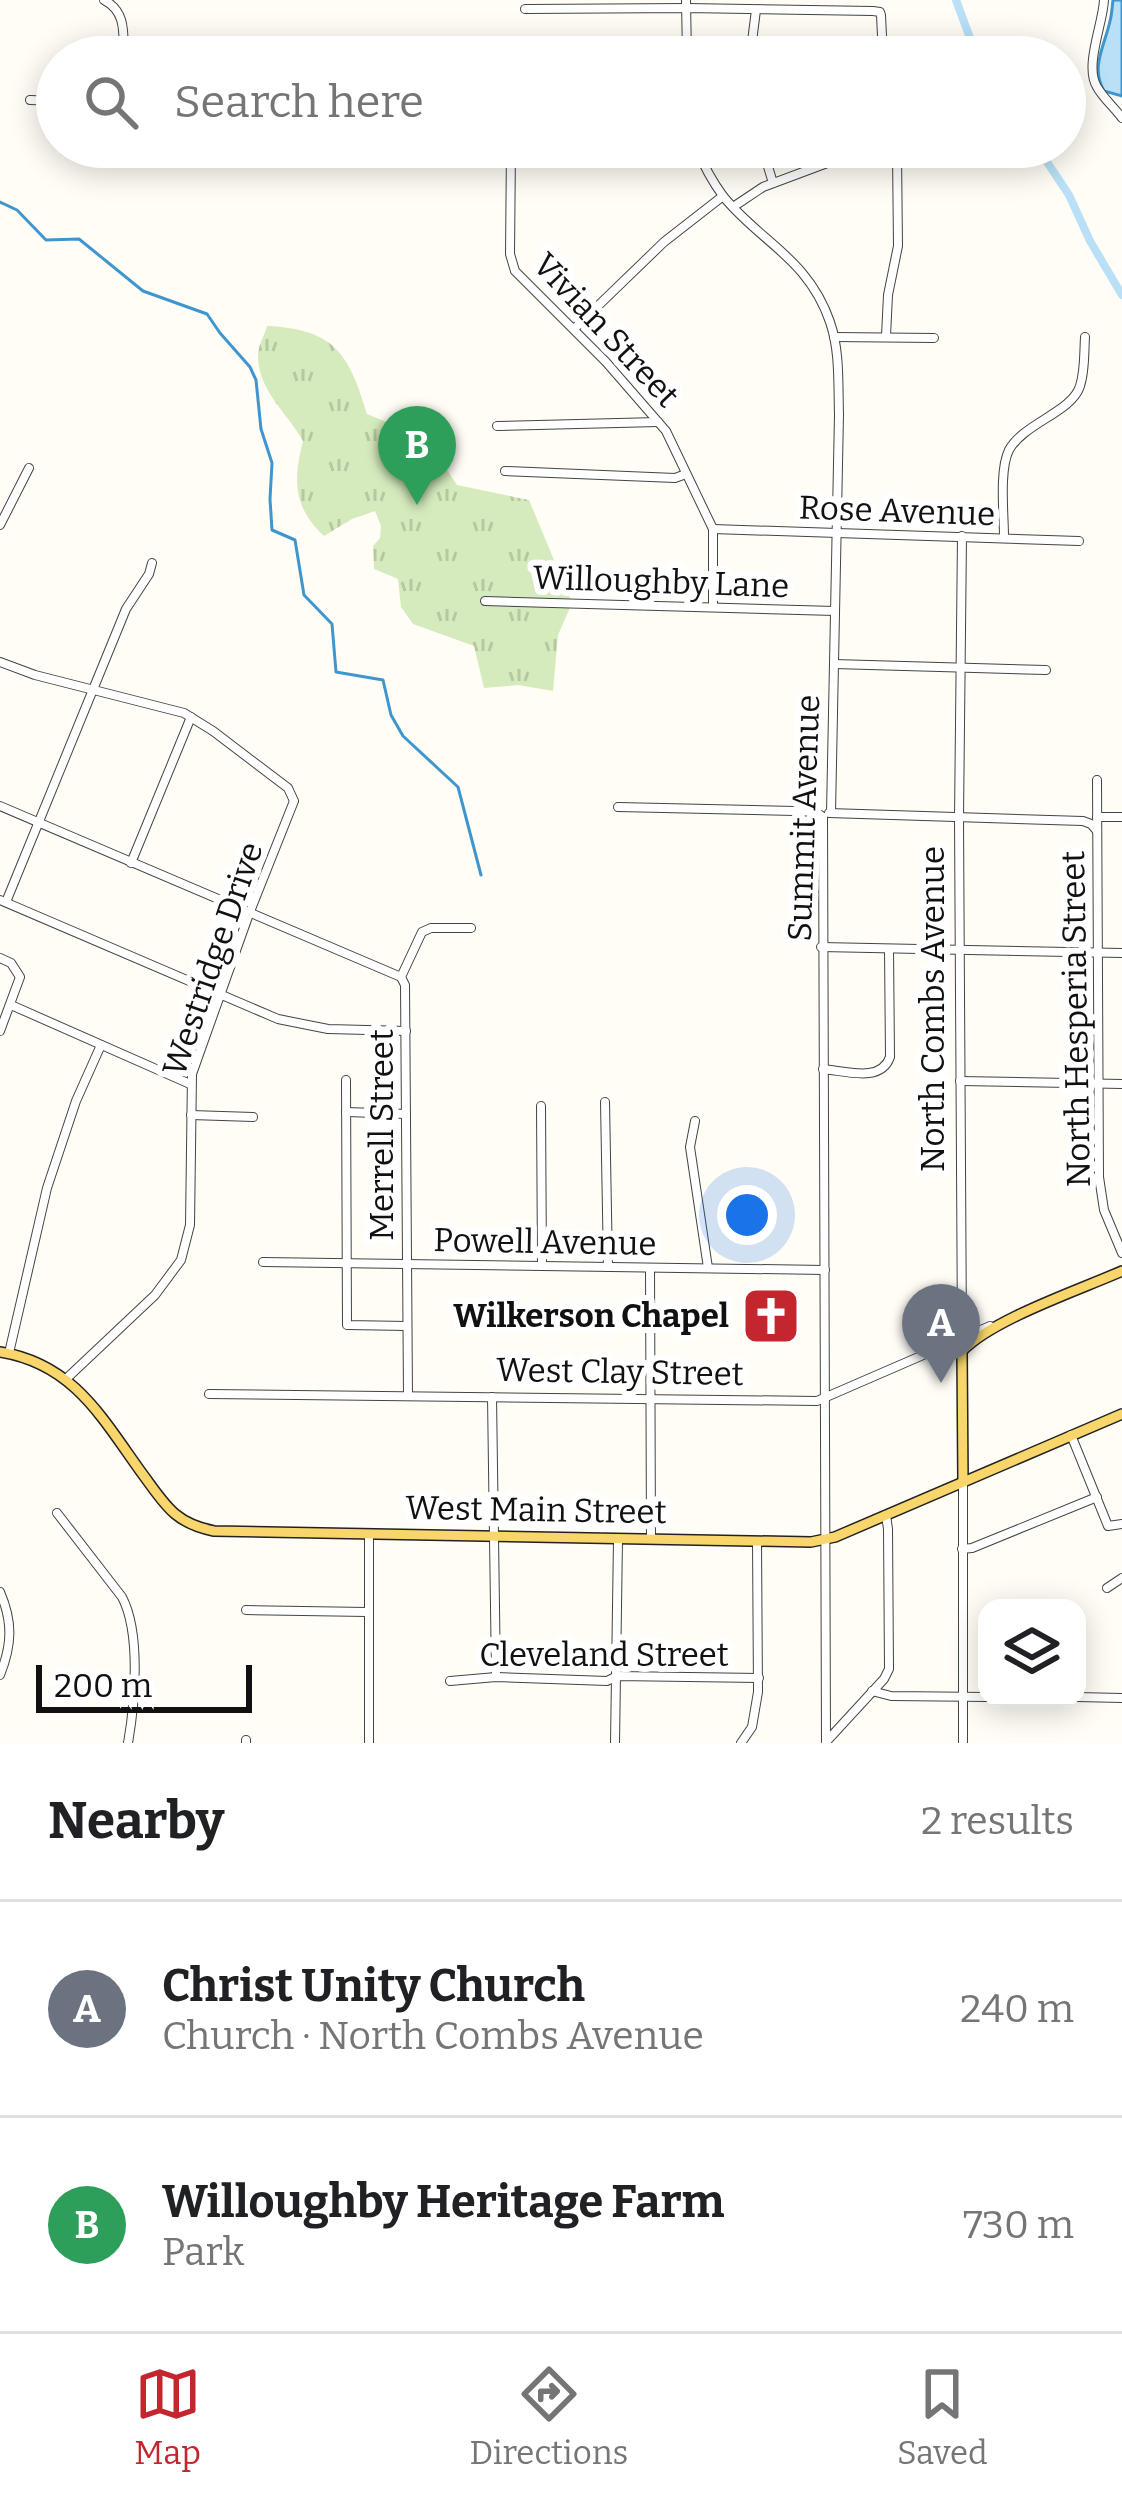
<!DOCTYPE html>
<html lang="en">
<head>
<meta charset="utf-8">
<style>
  :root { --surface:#fff; --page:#f6f6f6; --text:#202124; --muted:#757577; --line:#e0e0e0; --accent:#c4262e }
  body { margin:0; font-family:Bitter,serif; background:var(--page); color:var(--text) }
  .controls { position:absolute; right:36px; bottom:36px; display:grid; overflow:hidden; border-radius:24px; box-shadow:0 6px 30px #0003 }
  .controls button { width:108px; height:108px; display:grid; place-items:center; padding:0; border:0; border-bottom:3px solid var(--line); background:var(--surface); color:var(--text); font:60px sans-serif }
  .scale { position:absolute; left:36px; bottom:30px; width:216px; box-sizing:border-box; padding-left:12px; border:6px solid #111; border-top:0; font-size:33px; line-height:42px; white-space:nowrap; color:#111; -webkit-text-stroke:9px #fff; paint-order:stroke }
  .you { position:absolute; left:747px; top:1215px; width:42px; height:42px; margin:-30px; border:9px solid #fff; border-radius:50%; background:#1a73e8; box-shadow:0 0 0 18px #1a73e833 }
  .badge { display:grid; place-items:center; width:78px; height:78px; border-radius:50%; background:var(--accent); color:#fff; font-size:39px; font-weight:700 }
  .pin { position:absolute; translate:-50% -99px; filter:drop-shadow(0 3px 6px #0008) }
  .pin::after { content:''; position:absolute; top:63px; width:42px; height:36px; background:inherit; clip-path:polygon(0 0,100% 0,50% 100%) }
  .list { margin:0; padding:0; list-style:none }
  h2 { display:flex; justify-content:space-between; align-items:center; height:156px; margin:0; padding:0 48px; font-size:51px }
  h2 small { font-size:39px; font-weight:400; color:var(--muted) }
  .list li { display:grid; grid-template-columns:78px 1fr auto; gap:36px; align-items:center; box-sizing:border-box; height:216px; padding:0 48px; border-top:3px solid var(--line) }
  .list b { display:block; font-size:45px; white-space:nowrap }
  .list p { margin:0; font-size:39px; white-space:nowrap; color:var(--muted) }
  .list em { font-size:39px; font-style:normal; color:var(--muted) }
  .icon { flex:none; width:66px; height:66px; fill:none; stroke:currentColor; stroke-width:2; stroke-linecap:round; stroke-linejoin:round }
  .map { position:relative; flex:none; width:1122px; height:1743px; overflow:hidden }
  .search { position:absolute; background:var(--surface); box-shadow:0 6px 30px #0003; left:36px; right:36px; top:36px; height:132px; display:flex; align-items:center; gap:30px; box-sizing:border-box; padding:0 42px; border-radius:66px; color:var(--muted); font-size:45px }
  .sheet { height:588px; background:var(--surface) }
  nav { display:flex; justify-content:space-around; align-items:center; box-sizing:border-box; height:168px; border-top:3px solid var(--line); background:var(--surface); font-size:33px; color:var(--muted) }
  nav a { display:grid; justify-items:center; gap:6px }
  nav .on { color:var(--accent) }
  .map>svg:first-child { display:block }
  .park { fill:url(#park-tufts) }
  .water { fill:#b9e0f7; stroke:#3f96cf; stroke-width:3 }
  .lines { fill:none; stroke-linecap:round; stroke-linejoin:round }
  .stream { stroke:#3f96cf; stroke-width:3 }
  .canal { stroke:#b9e0f7; stroke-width:8 }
  .minor-casing { stroke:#444; stroke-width:10 }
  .major-casing { stroke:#222; stroke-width:12 }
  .minor { stroke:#fff; stroke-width:8 }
  .major { stroke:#f9d66b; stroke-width:9 }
  .labels { text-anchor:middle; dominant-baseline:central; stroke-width:12; stroke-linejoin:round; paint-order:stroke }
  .street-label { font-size:33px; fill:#111; stroke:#fff }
  .poi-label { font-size:33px; font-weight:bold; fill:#111; stroke:#fff; text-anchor:end }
</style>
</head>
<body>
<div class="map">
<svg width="1122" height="1743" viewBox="0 0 1122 1743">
  <defs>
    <pattern id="park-tufts" width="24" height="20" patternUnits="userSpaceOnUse" patternTransform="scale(3)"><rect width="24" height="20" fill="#d5ebbd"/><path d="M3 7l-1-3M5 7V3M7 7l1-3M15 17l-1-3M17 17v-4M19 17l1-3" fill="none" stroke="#b6c8a1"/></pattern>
  </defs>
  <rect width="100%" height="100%" fill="#fffdf5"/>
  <path class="park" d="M267,326C334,329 349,353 367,414L396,426L402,462L420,475L442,462L457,485L529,500L572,603L558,635L553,691L518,685L484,688L474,646L413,624L401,607L398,579L374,569L373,546L380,538L381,526L375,511L352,519L324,536C293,507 293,480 303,441C287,412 257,390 258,354C258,346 265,334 267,326Z"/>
  <path class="water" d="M1113,0H1122V96L1104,91C1090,67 1105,45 1110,21C1112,14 1112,7 1113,0Z"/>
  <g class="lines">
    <polyline class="stream" points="0,202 17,210 46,240 79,239 143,291 207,314 220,333 250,367 256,380 261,429 272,463 270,499 272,530 295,540 304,595 332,624 336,672 383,680 391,715 403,736 458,787 481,875"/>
    <g class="canal">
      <polyline points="956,0 977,57"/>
      <polyline points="1037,147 1069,195 1090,241 1122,295"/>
    </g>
    <defs>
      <g id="minor">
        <path d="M104,0C127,12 123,34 124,57"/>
        <polyline points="686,0 687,57"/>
        <path d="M1104,0C1103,24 1084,66 1097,87C1103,98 1114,107 1122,118"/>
        <polyline points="525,9 687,8 873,11 880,12 881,15 883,57"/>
        <polyline points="750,57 756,10"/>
        <polyline points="892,57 924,55"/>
        <polyline points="30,100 57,101"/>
        <polyline points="511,147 510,254 515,271 606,362 666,431 713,529 713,607"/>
        <path d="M696,147C703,164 712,181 723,196C760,242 808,258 830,322C840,351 838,383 839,414L831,813"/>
        <polyline points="762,147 773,183"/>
        <polyline points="733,207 763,187 846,156 897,154 898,246 888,295 886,336"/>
        <polyline points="574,329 664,242 723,196"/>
        <polyline points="834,337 934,338"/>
        <polyline points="497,426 658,422"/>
        <polyline points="505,471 675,478 686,474"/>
        <polyline points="0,525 29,468"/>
        <polyline points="713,529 1079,541"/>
        <path d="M1004,537C1004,514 999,470 1009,450C1024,423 1072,412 1080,386C1085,371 1084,353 1085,337"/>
        <polyline points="485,601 835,611"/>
        <polyline points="0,662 35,675 184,713 213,731 288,788 294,801 249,914 192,1074 190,1225 181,1260 155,1295 66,1379"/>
        <polyline points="834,664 1046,670"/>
        <polyline points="1097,780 1099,1177 1104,1210 1122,1253"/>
        <polyline points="0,806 401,977"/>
        <polyline points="618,807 795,811 816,812 823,817"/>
        <polyline points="829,813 1083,821 1091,824 1097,831"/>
        <polyline points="823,817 826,1742"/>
        <polyline points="1097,817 1122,817"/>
        <polyline points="131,863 191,717"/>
        <polyline points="0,900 278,1019 328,1029 406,1031"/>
        <polyline points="6,902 126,609 149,574 152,563"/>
        <polyline points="821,947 1122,953"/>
        <polyline points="0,958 11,963 20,977 0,1031"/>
        <polyline points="11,1005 190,1084"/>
        <path d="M823,1069C846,1071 881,1083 890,1057L889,949"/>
        <polyline points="346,1080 347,1325 407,1326"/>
        <polyline points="960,1081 1122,1084"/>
        <polyline points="605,1102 608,1267"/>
        <polyline points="541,1106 542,1266"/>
        <polyline points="346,1112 406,1114"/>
        <polyline points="191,1115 253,1117"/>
        <polyline points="695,1121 690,1147 708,1268"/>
        <polyline points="263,1262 825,1270"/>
        <polyline points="650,1268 651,1539"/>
        <polyline points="962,1339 959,818 962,536"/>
        <polyline points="9,1353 47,1188 76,1101 101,1045"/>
        <polyline points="209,1394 817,1401 990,1326"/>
        <polyline points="408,1395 405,985 401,977 422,932 431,928 471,928"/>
        <polyline points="492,1397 496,1677"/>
        <polyline points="1071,1435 1108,1526 1122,1524"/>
        <polyline points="963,1481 963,1743"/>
        <path d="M57,1513L122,1597C141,1633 135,1703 128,1743"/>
        <polyline points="369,1534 369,1743"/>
        <polyline points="962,1549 972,1548 1097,1497"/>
        <polyline points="1107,1588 1122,1578"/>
        <path d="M0,1592C13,1622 12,1645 0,1675"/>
        <polyline points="246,1610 367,1612"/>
        <polyline points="450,1681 496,1677 607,1681 617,1676 759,1678"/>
        <polyline points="872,1691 891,1696 987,1697"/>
        <polyline points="1077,1697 1122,1698"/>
        <polyline points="826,1742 884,1679 889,1669 888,1529 886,1515"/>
        <polyline points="246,1743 246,1740"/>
        <polyline points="615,1743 618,1539"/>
        <polyline points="741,1743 752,1727 758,1692 757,1541"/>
      </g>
      <g id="major">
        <path d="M0,1352C75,1364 103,1420 144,1476C166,1506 175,1523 214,1531L811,1542L835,1537L1122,1414"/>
        <path d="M963,1481L962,1351C993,1319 1079,1290 1122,1271"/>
      </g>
    </defs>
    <use href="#minor" class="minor-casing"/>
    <use href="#major" class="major-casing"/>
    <use href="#minor" class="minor"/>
    <use href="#major" class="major"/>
  </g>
  <defs>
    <symbol id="church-square" viewBox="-11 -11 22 22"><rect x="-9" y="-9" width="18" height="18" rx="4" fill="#c4262e" stroke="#fff"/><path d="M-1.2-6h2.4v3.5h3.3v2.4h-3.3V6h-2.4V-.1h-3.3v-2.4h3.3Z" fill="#fff"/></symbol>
  </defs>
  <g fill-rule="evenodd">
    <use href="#church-square" x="738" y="1283" width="66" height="66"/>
  </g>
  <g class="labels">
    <g class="street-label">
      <text transform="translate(606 330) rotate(47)">Vivian Street</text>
      <text transform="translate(897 511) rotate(2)">Rose Avenue</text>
      <text transform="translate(661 582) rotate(2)">Willoughby Lane</text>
      <text transform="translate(804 818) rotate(-88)">Summit Avenue</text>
      <text transform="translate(213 959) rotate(-71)">Westridge Drive</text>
      <text transform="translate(933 1009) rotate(-90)">North Combs Avenue</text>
      <text transform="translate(1076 1019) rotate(-91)">North Hesperia Street</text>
      <text transform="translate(382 1135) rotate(-90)">Merrell Street</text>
      <text transform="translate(545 1242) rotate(1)">Powell Avenue</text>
      <text transform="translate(620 1372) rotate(1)">West Clay Street</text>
      <text transform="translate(536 1510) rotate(1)">West Main Street</text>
      <text x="604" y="1655">Cleveland Street</text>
    </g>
    <g class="poi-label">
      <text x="729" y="1316">Wilkerson Chapel</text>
    </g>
  </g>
</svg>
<div class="controls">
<button><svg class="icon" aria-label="layers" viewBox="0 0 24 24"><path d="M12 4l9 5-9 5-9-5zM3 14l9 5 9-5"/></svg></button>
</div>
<div class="scale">200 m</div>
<div class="you"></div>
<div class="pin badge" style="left:941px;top:1383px;background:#6b7280">A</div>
<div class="pin badge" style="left:417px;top:505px;background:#2e9e5b">B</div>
<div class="search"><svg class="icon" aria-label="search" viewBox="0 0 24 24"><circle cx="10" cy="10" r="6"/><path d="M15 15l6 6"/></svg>Search here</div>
</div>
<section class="sheet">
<h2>Nearby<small>2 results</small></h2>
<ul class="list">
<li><span class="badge" style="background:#6b7280">A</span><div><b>Christ Unity Church</b><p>Church · North Combs Avenue</p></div><em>240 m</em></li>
<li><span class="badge" style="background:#2e9e5b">B</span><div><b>Willoughby Heritage Farm</b><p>Park</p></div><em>730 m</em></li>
</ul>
</section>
<nav>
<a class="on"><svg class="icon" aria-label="map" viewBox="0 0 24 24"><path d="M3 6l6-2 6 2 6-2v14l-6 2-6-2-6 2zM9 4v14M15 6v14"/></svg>Map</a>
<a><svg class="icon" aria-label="directions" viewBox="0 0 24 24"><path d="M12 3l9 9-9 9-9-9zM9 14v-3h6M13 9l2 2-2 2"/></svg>Directions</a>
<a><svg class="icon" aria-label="saved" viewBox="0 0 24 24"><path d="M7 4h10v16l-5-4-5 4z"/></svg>Saved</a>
</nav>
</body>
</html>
